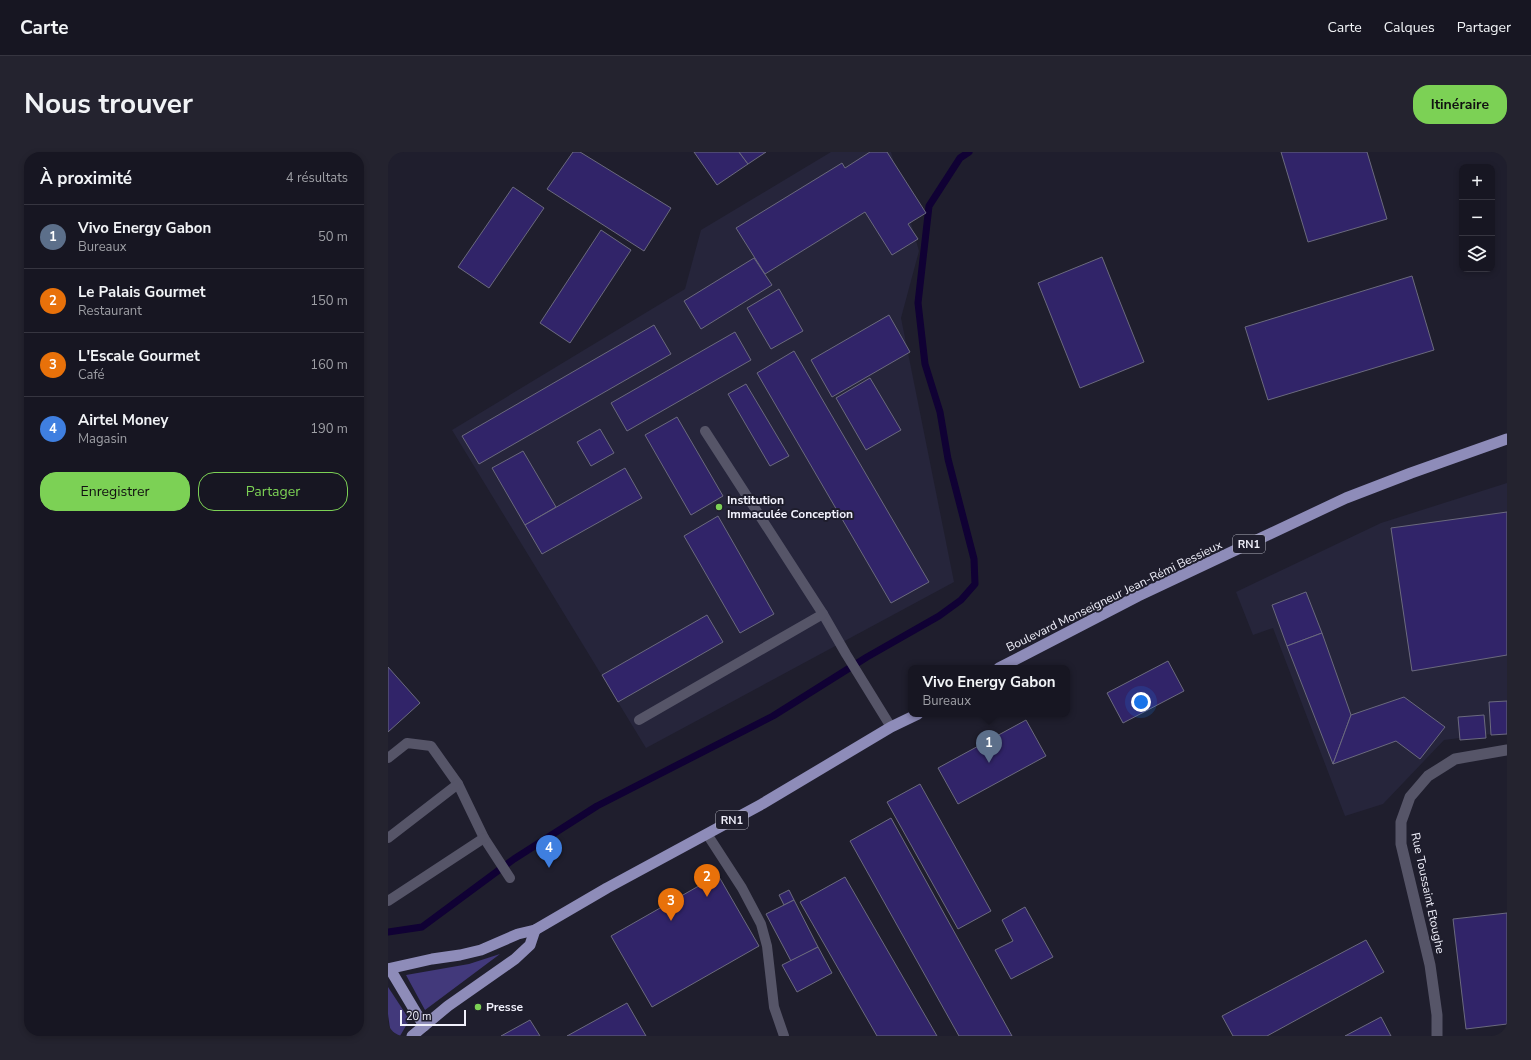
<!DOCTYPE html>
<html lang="fr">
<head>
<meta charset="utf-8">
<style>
  :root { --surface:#171622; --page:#24232f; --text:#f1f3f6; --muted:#9e9fa5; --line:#363540; --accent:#7cd155 }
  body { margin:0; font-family:"Nunito Sans",sans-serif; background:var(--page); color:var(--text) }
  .controls { position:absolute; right:12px; top:12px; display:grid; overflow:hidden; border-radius:8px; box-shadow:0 2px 6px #0003 }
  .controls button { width:36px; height:36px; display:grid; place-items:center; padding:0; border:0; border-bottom:1px solid var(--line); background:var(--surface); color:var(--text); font:20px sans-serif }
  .scale { position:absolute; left:12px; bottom:10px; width:66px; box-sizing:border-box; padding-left:4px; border:2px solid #f1f1fc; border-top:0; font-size:11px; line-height:14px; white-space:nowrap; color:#f1f1fc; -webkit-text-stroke:3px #1f1e2d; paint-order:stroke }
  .you { position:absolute; left:753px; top:550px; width:14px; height:14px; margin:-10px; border:3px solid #fff; border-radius:50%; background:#1a73e8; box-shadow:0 0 0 6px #1a73e833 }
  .badge { display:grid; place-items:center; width:26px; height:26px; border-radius:50%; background:var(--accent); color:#fff; font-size:13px; font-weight:700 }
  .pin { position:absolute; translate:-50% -33px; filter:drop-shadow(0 1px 2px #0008) }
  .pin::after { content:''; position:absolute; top:21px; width:14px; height:12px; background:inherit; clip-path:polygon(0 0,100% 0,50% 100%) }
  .popup { position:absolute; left:520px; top:513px; width:162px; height:52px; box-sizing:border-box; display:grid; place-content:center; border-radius:8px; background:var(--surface); filter:drop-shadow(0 1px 3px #0005); font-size:13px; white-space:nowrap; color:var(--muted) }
  .popup b { font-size:15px; color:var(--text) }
  .popup::after { content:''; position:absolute; left:50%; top:100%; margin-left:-8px; border:8px solid transparent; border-top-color:var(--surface) }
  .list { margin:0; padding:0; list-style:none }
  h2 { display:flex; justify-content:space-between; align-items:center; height:52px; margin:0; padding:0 16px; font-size:17px }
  h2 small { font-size:13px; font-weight:400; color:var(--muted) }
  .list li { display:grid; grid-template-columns:26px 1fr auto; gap:12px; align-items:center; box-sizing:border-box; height:64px; padding:0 16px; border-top:1px solid var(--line) }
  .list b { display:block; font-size:15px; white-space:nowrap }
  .list p { margin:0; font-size:13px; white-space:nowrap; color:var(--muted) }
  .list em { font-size:13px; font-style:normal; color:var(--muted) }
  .actions { display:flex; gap:8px; padding:12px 16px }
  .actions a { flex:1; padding:9px 0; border:1px solid var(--accent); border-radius:16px; text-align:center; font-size:14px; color:var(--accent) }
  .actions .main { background:var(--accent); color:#111 }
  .icon { flex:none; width:22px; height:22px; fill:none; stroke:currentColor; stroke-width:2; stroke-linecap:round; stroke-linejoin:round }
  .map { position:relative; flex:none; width:1119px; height:884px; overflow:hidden; border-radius:16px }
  header { display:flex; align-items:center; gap:24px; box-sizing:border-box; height:56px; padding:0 20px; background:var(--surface); border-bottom:1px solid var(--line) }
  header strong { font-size:19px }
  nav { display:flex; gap:22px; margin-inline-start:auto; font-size:14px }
  .intro { display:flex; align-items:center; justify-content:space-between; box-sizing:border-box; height:96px; padding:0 24px }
  h1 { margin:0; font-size:28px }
  .button { padding:10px 18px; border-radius:16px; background:var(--accent); color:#111; font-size:14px; font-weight:700 }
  main { display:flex; gap:24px; padding:0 24px }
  aside { flex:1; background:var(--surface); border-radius:16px; box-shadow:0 2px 6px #0003 }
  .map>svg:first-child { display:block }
  .built { fill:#26253b }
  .green { fill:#42397b }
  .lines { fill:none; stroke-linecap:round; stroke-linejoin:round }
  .stream { stroke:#100134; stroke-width:7 }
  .building { fill:#312469; stroke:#6b6a7e }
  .service { stroke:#565568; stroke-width:10 }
  .minor { stroke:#565568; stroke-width:11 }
  .primary { stroke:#8e8cb9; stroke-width:11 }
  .poi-dot { fill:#7cd155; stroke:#1f1e2d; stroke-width:1.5 }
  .labels { text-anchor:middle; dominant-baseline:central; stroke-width:4; stroke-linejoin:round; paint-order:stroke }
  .shield { fill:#1f1e2d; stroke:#b2b2be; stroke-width:1 }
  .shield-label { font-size:11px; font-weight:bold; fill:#f1f1fc }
  .poi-label { font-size:12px; font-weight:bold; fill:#f1f1fc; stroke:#1f1e2d; text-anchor:start }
  .street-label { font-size:12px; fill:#f1f1fc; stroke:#1f1e2d }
</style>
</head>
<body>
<header>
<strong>Carte</strong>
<nav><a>Carte</a><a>Calques</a><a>Partager</a></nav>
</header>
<div class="intro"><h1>Nous trouver</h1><a class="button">Itinéraire</a></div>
<main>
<aside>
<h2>À proximité<small>4 résultats</small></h2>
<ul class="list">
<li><span class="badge" style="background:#5c6f8a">1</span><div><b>Vivo Energy Gabon</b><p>Bureaux</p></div><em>50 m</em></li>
<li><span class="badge" style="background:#e8710a">2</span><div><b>Le Palais Gourmet</b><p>Restaurant</p></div><em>150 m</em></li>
<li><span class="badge" style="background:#e8710a">3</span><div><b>L'Escale Gourmet</b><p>Café</p></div><em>160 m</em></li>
<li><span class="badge" style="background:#3f7fe0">4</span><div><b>Airtel Money</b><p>Magasin</p></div><em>190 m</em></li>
</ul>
<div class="actions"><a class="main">Enregistrer</a><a>Partager</a></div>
</aside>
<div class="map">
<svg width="1119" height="884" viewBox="0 0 1119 884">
  <rect width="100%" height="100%" fill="#1f1e2d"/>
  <g class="built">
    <polygon points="443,0 503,0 531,99 513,166 566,430 258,596 64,278 297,137 313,78"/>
    <polygon points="1119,331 1119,580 1056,588 995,652 957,664 885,476 865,483 848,440 993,371"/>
  </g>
  <g class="green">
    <polygon points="112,802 37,858 18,823 81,812"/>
    <polygon points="0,835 21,867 19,872 12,884 3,884 0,862"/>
  </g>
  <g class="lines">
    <polyline class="stream" points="0,780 34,775 126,707 209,654 385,564 479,505 551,464 573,448 587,432 586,407 560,307 552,260 537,212 530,151 541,54 572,6 581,0"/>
  </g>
  <g class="building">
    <polygon points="185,0 192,0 283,56 256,99 159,37"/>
    <polygon points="306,0 351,0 360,12 329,33"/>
    <polygon points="351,0 378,0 360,12"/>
    <polygon points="482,0 499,0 538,61 520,72 530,87 504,103 477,60 377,122 348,76 454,11 457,16"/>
    <polygon points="893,0 979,0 999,67 920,90"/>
    <polygon points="125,35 156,56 101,136 70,115"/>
    <polygon points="213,78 243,98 182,191 152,171"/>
    <polygon points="714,105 756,210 692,236 650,131"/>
    <polygon points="366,106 384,133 313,177 296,149"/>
    <polygon points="1024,124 1046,198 880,248 857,175"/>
    <polygon points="391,137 415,179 383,197 359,156"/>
    <polygon points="501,163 522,200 444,245 423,208"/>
    <polygon points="266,173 283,202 91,312 74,284"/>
    <polygon points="347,180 363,208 239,279 223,251"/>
    <polygon points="406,199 541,430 503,451 369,221"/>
    <polygon points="482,226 513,278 478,298 448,246"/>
    <polygon points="358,232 401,304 382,314 340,242"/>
    <polygon points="289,265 335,344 303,363 257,283"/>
    <polygon points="212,277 226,301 203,314 189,290"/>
    <polygon points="135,299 168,355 137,373 104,316"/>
    <polygon points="237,316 254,346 154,402 137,373"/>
    <polygon points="1119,360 1119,503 1024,519 1003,376"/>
    <polygon points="330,364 386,462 352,481 296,384"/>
    <polygon points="918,440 934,481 899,494 884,453"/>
    <polygon points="319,463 335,490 230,550 214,523"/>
    <polygon points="934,481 963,563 945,612 899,494"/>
    <polygon points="780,509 796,539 735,571 719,541"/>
    <polygon points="0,515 32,551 0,580"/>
    <polygon points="1016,545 1057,575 1032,607 1008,589 945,612 963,563"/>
    <polygon points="1119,549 1119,582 1103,583 1101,550"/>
    <polygon points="1096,563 1098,586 1072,588 1070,565"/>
    <polygon points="638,568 658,604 570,652 550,616"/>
    <polygon points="532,632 603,759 570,777 499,650"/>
    <polygon points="503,666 624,884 571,884 462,689"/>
    <polygon points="330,723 371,794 264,855 223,784"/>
    <polygon points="457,725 549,884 489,884 412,750"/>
    <polygon points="401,738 406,748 396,753 391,743"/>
    <polygon points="406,748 430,795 403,809 378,762"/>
    <polygon points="637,755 665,805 623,827 607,798 625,789 614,768"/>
    <polygon points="1119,761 1119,872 1078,877 1065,767"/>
    <polygon points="978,788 996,820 879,884 845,884 834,864"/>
    <polygon points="430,795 444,821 409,840 394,813"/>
    <polygon points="239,851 258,884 179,884"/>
    <polygon points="993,865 1003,884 957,884"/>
    <polygon points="142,868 152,884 113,884"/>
  </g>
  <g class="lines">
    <g class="service">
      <polyline points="317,279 435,462 458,502 503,575"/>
      <polyline points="251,568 435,462"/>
      <polyline points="0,606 19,591 43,594 70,632 96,686 122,726"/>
      <polyline points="319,682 354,736 373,772 379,794 386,855 396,884"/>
      <polyline points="0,686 70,632"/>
      <polyline points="0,749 96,686"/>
    </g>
    <polyline class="minor" points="1049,884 1049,863 1042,813 1013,692 1013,670 1022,645 1040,624 1067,607 1119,598"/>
    <g class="primary">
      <polyline points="611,516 750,444 958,346 1023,321 1119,287"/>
      <polyline points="0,817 44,807 72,803 93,798 130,782 147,778 219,736 374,652 503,575 530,562"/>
      <polyline points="2,817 36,874"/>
      <polyline points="24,884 60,854 127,807 142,793 147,778"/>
    </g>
  </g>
  <g class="poi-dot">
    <circle cx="331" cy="355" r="4"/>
    <circle cx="90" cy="855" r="4"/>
  </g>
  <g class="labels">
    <g class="shield">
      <rect x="845" y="383" width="32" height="18" rx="3"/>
      <rect x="328" y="659" width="32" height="18" rx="3"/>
    </g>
    <g class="shield-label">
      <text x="861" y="392">RN1</text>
      <text x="344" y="668">RN1</text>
    </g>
    <g class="poi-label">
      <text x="339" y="348">Institution<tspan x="339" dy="14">Immaculée Conception</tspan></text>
      <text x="98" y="855">Presse</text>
    </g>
    <g class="street-label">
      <text transform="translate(726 444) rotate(-26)">Boulevard Monseigneur Jean-Rémi Bessieux</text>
      <text transform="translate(1040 741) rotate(78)">Rue Toussaint Etoughe</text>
    </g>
  </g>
</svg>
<div class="controls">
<button>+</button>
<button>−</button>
<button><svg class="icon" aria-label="layers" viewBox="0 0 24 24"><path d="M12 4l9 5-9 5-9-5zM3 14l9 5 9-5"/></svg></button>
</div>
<div class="scale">20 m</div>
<div class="you"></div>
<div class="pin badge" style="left:601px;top:611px;background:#5c6f8a">1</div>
<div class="popup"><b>Vivo Energy Gabon</b>Bureaux</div>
<div class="pin badge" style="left:319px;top:745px;background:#e8710a">2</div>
<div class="pin badge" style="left:283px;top:769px;background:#e8710a">3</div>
<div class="pin badge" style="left:161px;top:716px;background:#3f7fe0">4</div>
</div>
</main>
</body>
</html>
